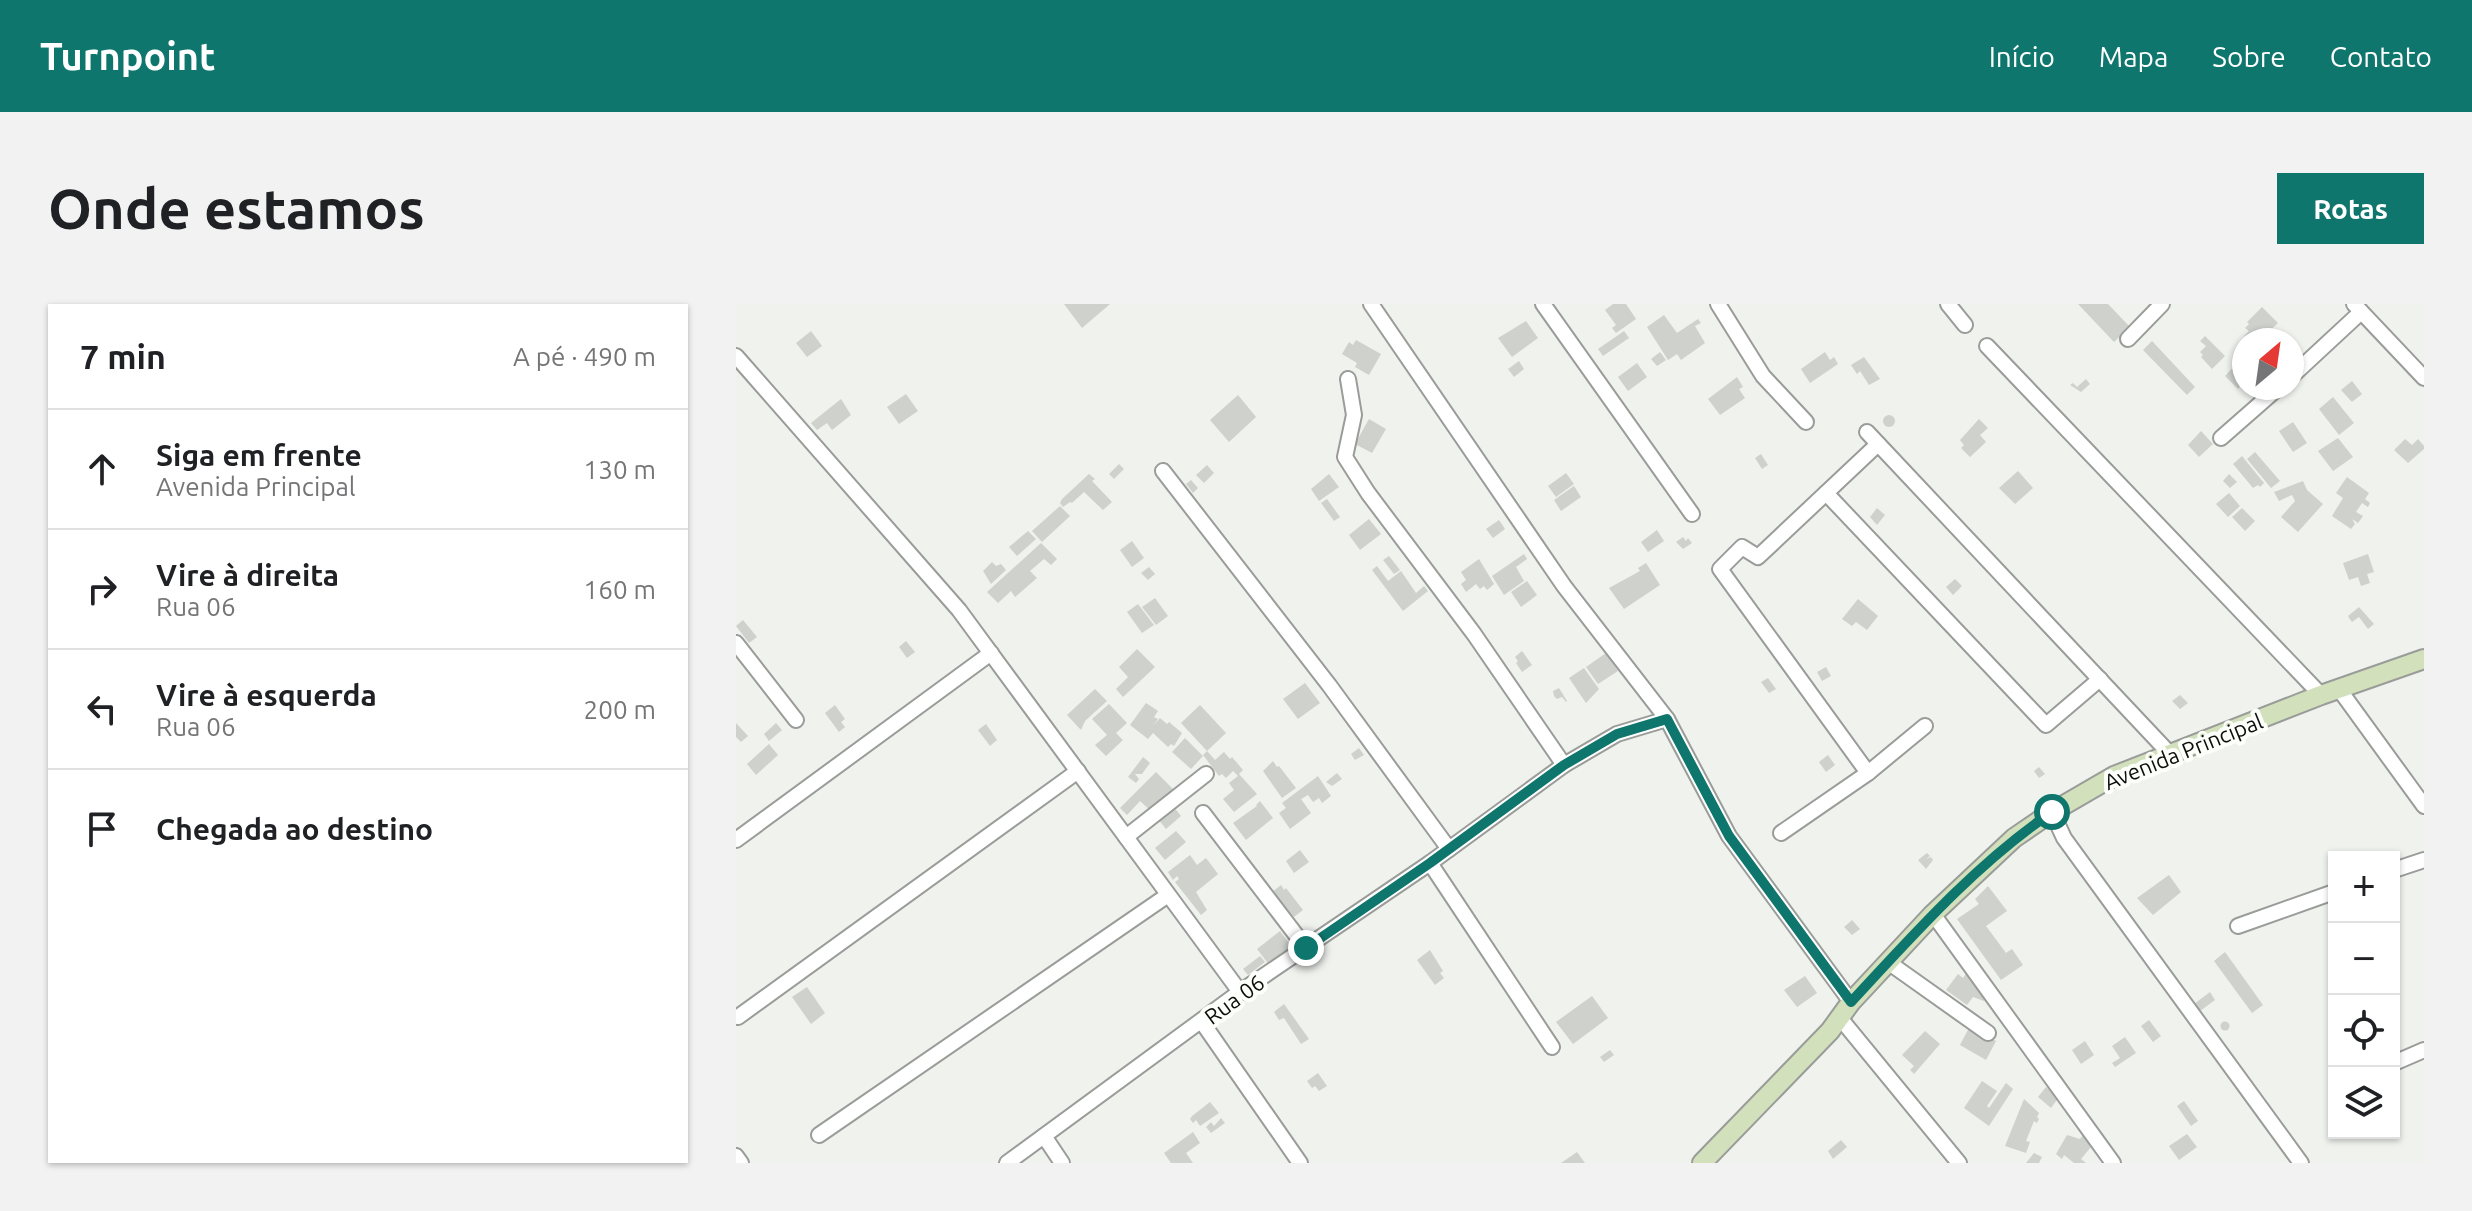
<!DOCTYPE html>
<html lang="pt">
<head>
<meta charset="utf-8">
<style>
  :root { --surface:#fff; --page:#f2f2f2; --text:#202124; --muted:#757577; --line:#e0e0e0; --accent:#0f766e }
  body { margin:0; font-family:Ubuntu,sans-serif; background:var(--page); color:var(--text) }
  .controls { position:absolute; right:24px; bottom:24px; display:grid; overflow:hidden; border-radius:0px; box-shadow:0 2px 6px #0004 }
  .controls button { width:72px; height:72px; display:grid; place-items:center; padding:0; border:0; border-bottom:2px solid var(--line); background:var(--surface); color:var(--text); font:40px sans-serif }
  .compass { position:absolute; left:1496px; top:24px; width:72px; height:72px; border-radius:50%; background:var(--surface); box-shadow:0 2px 6px #0004; rotate:29deg }
  .stop { position:absolute; width:24px; height:24px; margin:-18px; border:6px solid #0f766e; border-radius:50%; background:#fff }
  .stop.end { background:#0f766e; border-color:#fff; box-shadow:0 2px 8px #0008 }
  .list { margin:0; padding:0; list-style:none }
  h2 { display:flex; justify-content:space-between; align-items:center; height:104px; margin:0; padding:0 32px; font-size:34px }
  h2 small { font-size:26px; font-weight:400; color:var(--muted) }
  .list li { display:grid; grid-template-columns:52px 1fr auto; gap:24px; align-items:center; box-sizing:border-box; height:120px; padding:0 32px; border-top:2px solid var(--line) }
  .list b { display:block; font-size:30px; white-space:nowrap }
  .list p { margin:0; font-size:26px; white-space:nowrap; color:var(--muted) }
  .list em { font-size:26px; font-style:normal; color:var(--muted) }
  .icon { flex:none; width:44px; height:44px; fill:none; stroke:currentColor; stroke-width:2; stroke-linecap:round; stroke-linejoin:round }
  .map { position:relative; flex:none; width:1688px; height:859px; overflow:hidden; border-radius:0px }
  header { display:flex; align-items:center; gap:48px; box-sizing:border-box; height:112px; padding:0 40px; background:var(--accent); color:#fff }
  header strong { font-size:38px }
  nav { display:flex; gap:44px; margin-inline-start:auto; font-size:28px }
  .intro { display:flex; align-items:center; justify-content:space-between; box-sizing:border-box; height:192px; padding:0 48px }
  h1 { margin:0; font-size:56px }
  .button { padding:20px 36px; border-radius:0px; background:var(--accent); color:#fff; font-size:28px; font-weight:700 }
  main { display:flex; gap:48px; padding:0 48px }
  aside { flex:1; background:var(--surface); border-radius:0px; box-shadow:0 2px 6px #0004 }
  .map>svg:first-child { display:block }
  .building { fill:#cfd1cd }
  .lines { fill:none; stroke-linecap:round; stroke-linejoin:round }
  .street-casing { stroke:#9a9c99; stroke-width:18 }
  .secondary-casing { stroke:#9a9c99; stroke-width:22 }
  .street { stroke:#fff; stroke-width:14 }
  .secondary { stroke:#d2e0bc; stroke-width:18 }
  .route { stroke:#0f766e; stroke-width:10 }
  .labels { text-anchor:middle; dominant-baseline:central; stroke-width:8; stroke-linejoin:round; paint-order:stroke }
  .street-label { font-size:22px; fill:#0d0e0c; stroke:#fdfffb }
</style>
</head>
<body>
<header>
<strong>Turnpoint</strong>
<nav><a>Início</a><a>Mapa</a><a>Sobre</a><a>Contato</a></nav>
</header>
<div class="intro"><h1>Onde estamos</h1><a class="button">Rotas</a></div>
<main>
<aside>
<h2>7 min<small>A pé · 490 m</small></h2>
<ul class="list">
<li><svg class="icon" aria-label="ahead" viewBox="0 0 24 24"><path d="M12 20V5M6 11l6-6 6 6"/></svg><div><b>Siga em frente</b><p>Avenida Principal</p></div><em>130 m</em></li>
<li><svg class="icon" aria-label="right" viewBox="0 0 24 24"><path d="M7 20v-9h11M14 6l5 5-5 5"/></svg><div><b>Vire à direita</b><p>Rua 06</p></div><em>160 m</em></li>
<li><svg class="icon" aria-label="left" viewBox="0 0 24 24"><path d="M17 20v-9H6M10 6l-5 5 5 5"/></svg><div><b>Vire à esquerda</b><p>Rua 06</p></div><em>200 m</em></li>
<li><svg class="icon" aria-label="arrive" viewBox="0 0 24 24"><path d="M6 21V4h12l-3 4 3 4H6"/></svg><div><b>Chegada ao destino</b></div></li>
</ul>
</aside>
<div class="map">
<svg width="1688" height="859" viewBox="0 0 1688 859">
  <rect width="100%" height="100%" fill="#f0f2ee"/>
  <g class="building">
    <polygon points="328,0 374,0 346,24"/>
    <polygon points="877,0 890,0 900,15 880,29 876,24 880,21 869,6"/>
    <polygon points="1342,0 1372,0 1394,23 1378,38"/>
    <polygon points="1526,3 1542,19 1524,36 1512,36 1508,32 1513,27 1509,24 1513,20 1511,18"/>
    <polygon points="928,11 941,29 962,15 965,19 959,22 969,39 945,56 941,50 932,56 911,23"/>
    <polygon points="790,17 802,34 776,53 762,34"/>
    <polygon points="75,27 86,42 71,53 60,39"/>
    <polygon points="888,27 893,34 867,52 862,45"/>
    <polygon points="1469,32 1489,52 1476,65 1465,53 1467,51 1464,48 1470,42 1464,37"/>
    <polygon points="620,36 645,50 633,71 619,63 621,59 606,50 613,38 617,41"/>
    <polygon points="1416,37 1459,83 1451,91 1407,46"/>
    <polygon points="924,48 930,56 921,62 915,55"/>
    <polygon points="1089,48 1094,56 1098,53 1102,60 1074,79 1065,65"/>
    <polygon points="1128,53 1144,75 1133,81 1124,67 1121,70 1115,61"/>
    <polygon points="783,57 788,65 778,73 772,65"/>
    <polygon points="901,59 911,73 892,87 882,73"/>
    <polygon points="1501,59 1508,66 1508,79 1502,85 1489,72"/>
    <polygon points="1001,73 1007,83 1003,85 1009,94 984,111 972,95"/>
    <polygon points="1350,75 1354,80 1345,88 1334,81 1337,79 1341,83"/>
    <polygon points="1616,77 1626,90 1616,98 1605,86"/>
    <polygon points="170,90 182,107 163,120 151,103"/>
    <polygon points="502,91 520,113 493,138 474,116"/>
    <polygon points="1597,93 1618,119 1603,131 1583,105"/>
    <polygon points="105,95 115,111 96,126 91,119 81,126 75,119"/>
    <circle cx="1153" cy="117" r="6"/>
    <polygon points="633,115 650,125 636,149 619,140"/>
    <polygon points="1243,115 1252,124 1244,131 1250,138 1234,153 1225,144 1228,141 1224,136"/>
    <polygon points="1557,118 1571,139 1557,148 1543,127"/>
    <polygon points="1465,127 1477,140 1463,153 1452,141"/>
    <polygon points="1602,134 1617,153 1597,167 1582,147"/>
    <polygon points="1669,135 1676,141 1682,135 1688,142 1688,145 1672,159 1658,146"/>
    <polygon points="1519,148 1544,177 1535,184 1511,155"/>
    <polygon points="1025,150 1032,161 1026,165 1019,154"/>
    <polygon points="1506,152 1528,179 1524,183 1522,181 1517,184 1497,160"/>
    <polygon points="383,160 388,165 378,175 373,170"/>
    <polygon points="471,161 478,169 468,179 460,171"/>
    <polygon points="1282,167 1297,184 1279,200 1263,184"/>
    <polygon points="830,169 838,180 820,193 812,182"/>
    <polygon points="353,170 359,175 356,177 376,198 367,206 348,188 336,199 334,198 327,203 324,199 326,195"/>
    <polygon points="593,170 603,183 583,197 575,185"/>
    <polygon points="1493,170 1501,178 1494,184 1487,177"/>
    <polygon points="1611,173 1633,189 1629,195 1634,199 1632,203 1626,199 1620,208 1627,212 1622,219 1616,215 1619,220 1615,225 1596,212 1607,194 1600,189"/>
    <polygon points="455,176 462,184 457,189 450,180"/>
    <polygon points="1567,177 1571,186 1587,200 1562,228 1545,213 1559,197 1556,191 1543,197 1538,188"/>
    <polygon points="838,182 845,193 825,207 818,196"/>
    <polygon points="1493,189 1504,202 1492,213 1480,200"/>
    <polygon points="591,195 604,213 598,217 585,199"/>
    <polygon points="324,202 334,212 306,238 296,227"/>
    <polygon points="1141,204 1149,211 1141,221 1134,213"/>
    <polygon points="1506,204 1519,217 1509,227 1496,213"/>
    <polygon points="633,215 645,230 624,246 613,231"/>
    <polygon points="763,216 769,225 757,234 750,225"/>
    <polygon points="921,226 928,237 912,248 905,238"/>
    <polygon points="292,227 300,235 281,252 273,243"/>
    <polygon points="947,233 950,237 952,234 956,239 947,245 940,238"/>
    <polygon points="396,237 408,254 396,263 384,246"/>
    <polygon points="305,239 321,255 315,261 308,255 294,267 301,274 279,293 275,287 262,299 251,288"/>
    <polygon points="788,250 791,255 780,263 788,277 768,291 756,272"/>
    <polygon points="1632,250 1638,268 1631,270 1634,279 1625,282 1622,273 1613,276 1607,259"/>
    <polygon points="653,252 664,266 658,270 647,256"/>
    <polygon points="743,255 758,280 751,286 748,282 744,285 740,280 730,288 725,280 730,276 725,268"/>
    <polygon points="256,258 260,262 265,260 270,266 255,280 247,267"/>
    <polygon points="910,259 924,281 888,305 873,284 904,267 902,264"/>
    <polygon points="641,262 652,277 665,267 680,289 688,282 692,287 667,307 636,266"/>
    <polygon points="413,263 419,270 412,276 405,269"/>
    <polygon points="1219,275 1226,282 1217,291 1210,283"/>
    <polygon points="791,277 801,291 785,303 775,288"/>
    <polygon points="419,294 432,312 420,321 406,303"/>
    <polygon points="1122,295 1142,312 1131,326 1120,318 1116,322 1106,315"/>
    <polygon points="402,300 418,321 406,329 391,308"/>
    <polygon points="1623,303 1638,320 1632,325 1623,313 1616,318 1613,314 1612,312"/>
    <polygon points="7,316 21,333 13,339 0,322"/>
    <polygon points="170,337 179,348 171,354 163,343"/>
    <polygon points="401,345 419,363 387,393 380,385 392,373 383,363"/>
    <polygon points="786,347 796,361 786,368 780,359 782,357 779,353"/>
    <polygon points="870,349 882,367 862,380 850,363"/>
    <polygon points="1090,363 1095,372 1086,377 1081,368"/>
    <polygon points="848,364 863,385 850,399 833,374"/>
    <polygon points="1032,374 1040,385 1033,389 1025,378"/>
    <polygon points="569,379 584,399 562,415 547,395"/>
    <polygon points="823,384 831,397 830,398 826,393 821,395 818,392 817,387"/>
    <polygon points="359,385 371,397 349,417 345,426 331,411"/>
    <polygon points="1444,391 1452,399 1444,405 1436,397"/>
    <polygon points="410,399 422,407 418,413 422,415 417,422 424,414 431,420 433,418 446,429 438,442 435,440 432,443 417,429 412,435 394,421"/>
    <polygon points="373,400 391,419 380,429 387,436 370,452 359,441 371,431 356,415"/>
    <polygon points="99,401 109,415 105,418 109,423 103,428 89,409"/>
    <polygon points="464,401 490,429 471,447 445,419"/>
    <polygon points="0,419 12,432 5,438 0,433"/>
    <polygon points="40,419 46,426 33,437 28,430"/>
    <polygon points="250,420 261,436 254,442 242,426"/>
    <polygon points="449,434 467,452 455,465 436,448"/>
    <polygon points="33,440 42,451 20,471 11,460"/>
    <polygon points="623,444 628,451 619,456 615,450"/>
    <polygon points="471,447 479,456 488,448 494,455 496,453 507,466 503,470 521,490 498,508 487,495 498,486 493,479 502,472 497,467 490,474 486,470 483,472 467,451"/>
    <polygon points="1092,451 1099,461 1090,468 1083,458"/>
    <polygon points="407,453 414,459 406,470 399,470 403,475 400,479 392,473"/>
    <polygon points="537,457 541,463 543,462 560,484 546,494 527,467"/>
    <polygon points="1303,463 1309,470 1303,474 1298,467"/>
    <polygon points="420,468 438,486 416,508 404,497 391,511 384,504"/>
    <polygon points="601,469 606,475 596,482 590,478"/>
    <polygon points="582,472 595,492 586,499 583,494 577,498 572,491 565,495 575,509 554,525 543,509 550,504 546,499"/>
    <polygon points="524,497 537,514 510,536 497,519 521,502 520,501"/>
    <polygon points="437,502 445,512 430,525 422,515"/>
    <polygon points="440,527 450,538 429,556 419,544"/>
    <polygon points="564,546 573,558 558,569 550,557"/>
    <polygon points="1191,549 1194,552 1190,555 1195,553 1197,556 1190,565 1182,556"/>
    <polygon points="454,551 461,561 470,554 482,570 460,588 471,606 465,611 439,578 443,575 441,572 437,576 432,568"/>
    <polygon points="1433,571 1445,588 1417,611 1401,594"/>
    <polygon points="545,581 548,586 550,584 567,606 558,613 536,588"/>
    <polygon points="1252,582 1271,607 1250,622 1270,649 1276,645 1287,661 1265,676 1221,615 1243,600 1239,595"/>
    <polygon points="1116,616 1124,625 1116,631 1108,623"/>
    <polygon points="544,627 557,644 534,662 521,645"/>
    <polygon points="694,646 707,667 704,669 708,674 699,681 681,656"/>
    <polygon points="1489,648 1527,701 1516,709 1478,657"/>
    <polygon points="524,652 529,658 512,671 507,665"/>
    <polygon points="1233,666 1251,693 1248,697 1237,693 1231,701 1210,686 1222,670 1227,674"/>
    <polygon points="1069,672 1081,689 1061,703 1048,686"/>
    <polygon points="71,683 89,709 75,720 56,693"/>
    <polygon points="1474,688 1479,696 1464,707 1458,700"/>
    <polygon points="856,692 872,714 837,740 820,718"/>
    <polygon points="548,700 573,735 565,740 548,714 543,716 538,708"/>
    <polygon points="1413,716 1425,732 1417,738 1405,722"/>
    <circle cx="1489" cy="722" r="4.5"/>
    <polygon points="1234,722 1260,737 1250,756 1224,741"/>
    <polygon points="1189,727 1204,740 1178,770 1174,766 1178,762 1166,751"/>
    <polygon points="1389,733 1400,749 1379,763 1376,759 1384,754 1376,742"/>
    <polygon points="1349,737 1358,751 1345,760 1336,746"/>
    <polygon points="874,746 878,751 868,758 864,753"/>
    <polygon points="582,769 591,782 583,787 579,782 576,784 571,777"/>
    <polygon points="1246,777 1261,787 1251,802 1253,804 1270,779 1277,785 1253,822 1228,804"/>
    <polygon points="1310,783 1323,793 1315,804 1302,793"/>
    <polygon points="1288,795 1303,809 1301,813 1303,815 1301,819 1298,817 1290,837 1294,838 1290,849 1269,842"/>
    <polygon points="1448,797 1462,817 1455,822 1441,802"/>
    <polygon points="474,798 483,809 464,822 460,816 457,819 454,815 456,812"/>
    <polygon points="485,814 489,819 475,829 470,823 475,818 478,822"/>
    <polygon points="457,828 464,839 450,849 457,859 435,859 428,849"/>
    <polygon points="1451,830 1461,843 1443,856 1433,842"/>
    <polygon points="1331,831 1344,835 1347,831 1356,838 1353,842 1355,843 1345,855 1350,859 1338,859 1328,851 1326,855 1320,850"/>
    <polygon points="1105,836 1111,843 1097,855 1092,847"/>
    <polygon points="841,848 849,859 825,859"/>
    <polygon points="1298,849 1306,853 1303,859 1290,859"/>
  </g>
  <g class="lines">
    <defs>
      <g id="street">
        <polyline points="635,0 828,282 931,415"/>
        <polyline points="807,0 956,210"/>
        <polyline points="982,0 1027,72 1070,118"/>
        <polyline points="1212,0 1229,21"/>
        <polyline points="1618,0 1688,74"/>
        <polyline points="1392,35 1426,0"/>
        <polyline points="1251,42 1585,391"/>
        <polyline points="0,52 223,306 504,688"/>
        <polyline points="1556,72 1625,8"/>
        <polyline points="612,75 618,111 609,153 632,189 738,330 828,461"/>
        <polyline points="1131,128 1434,450"/>
        <polyline points="1485,134 1542,84"/>
        <polyline points="427,167 593,381 713,545"/>
        <polyline points="1090,189 1310,421 1364,375"/>
        <polyline points="0,339 60,416"/>
        <polyline points="1603,385 1688,502"/>
        <polyline points="1132,469 984,265 1006,243 1022,253 1142,140"/>
        <polyline points="1316,508 1328,534 1565,859"/>
        <polyline points="467,509 570,644"/>
        <polyline points="1045,529 1132,469 1189,422"/>
        <polyline points="390,533 470,470"/>
        <polyline points="0,536 255,349"/>
        <polyline points="694,559 816,743"/>
        <polyline points="1658,566 1688,556"/>
        <polyline points="1197,610 1377,859"/>
        <polyline points="1502,622 1598,588"/>
        <polyline points="1152,658 1252,729"/>
        <polyline points="2,713 342,467"/>
        <polyline points="1104,714 1223,859"/>
        <polyline points="466,718 564,859"/>
        <polyline points="1658,759 1688,746"/>
        <polyline points="83,831 432,591"/>
        <polyline points="308,832 326,859"/>
        <polyline points="0,852 5,859"/>
        <polyline points="271,859 504,688 694,559 828,461 881,430 931,415 993,532 1115,698"/>
      </g>
      <polyline id="secondary" points="966,859 1094,727 1115,698 1197,610 1278,534 1316,508 1378,472 1585,391 1688,355"/>
    </defs>
    <use href="#street" class="street-casing"/>
    <use href="#secondary" class="secondary-casing"/>
    <use href="#street" class="street"/>
    <use href="#secondary" class="secondary"/>
  </g>
  <g class="lines">
    <path class="route" d="M570,644L694,559L828,461L881,430L931,415L993,532L1115,698C1178,630 1240,560 1316,508"/>
  </g>
  <g class="labels">
    <g class="street-label">
      <text transform="translate(1447 447) rotate(-22)">Avenida Principal</text>
      <text transform="translate(498 695) rotate(-36)">Rua 06</text>
    </g>
  </g>
</svg>
<div class="controls">
<button>+</button>
<button>−</button>
<button><svg class="icon" aria-label="locate" viewBox="0 0 24 24"><circle cx="12" cy="12" r="6"/><path d="M12 2v4M12 18v4M2 12h4M18 12h4"/></svg></button>
<button><svg class="icon" aria-label="layers" viewBox="0 0 24 24"><path d="M12 4l9 5-9 5-9-5zM3 14l9 5 9-5"/></svg></button>
</div>
<svg class="compass" viewBox="-18 -18 36 36"><path d="M0-13l5 13h-10z" fill="#e53935"/><path d="M0 13l5-13h-10z" fill="#757577"/></svg>
<div class="stop" style="left:1316px;top:508px"></div>
<div class="stop end" style="left:570px;top:644px"></div>
</div>
</main>
</body>
</html>
